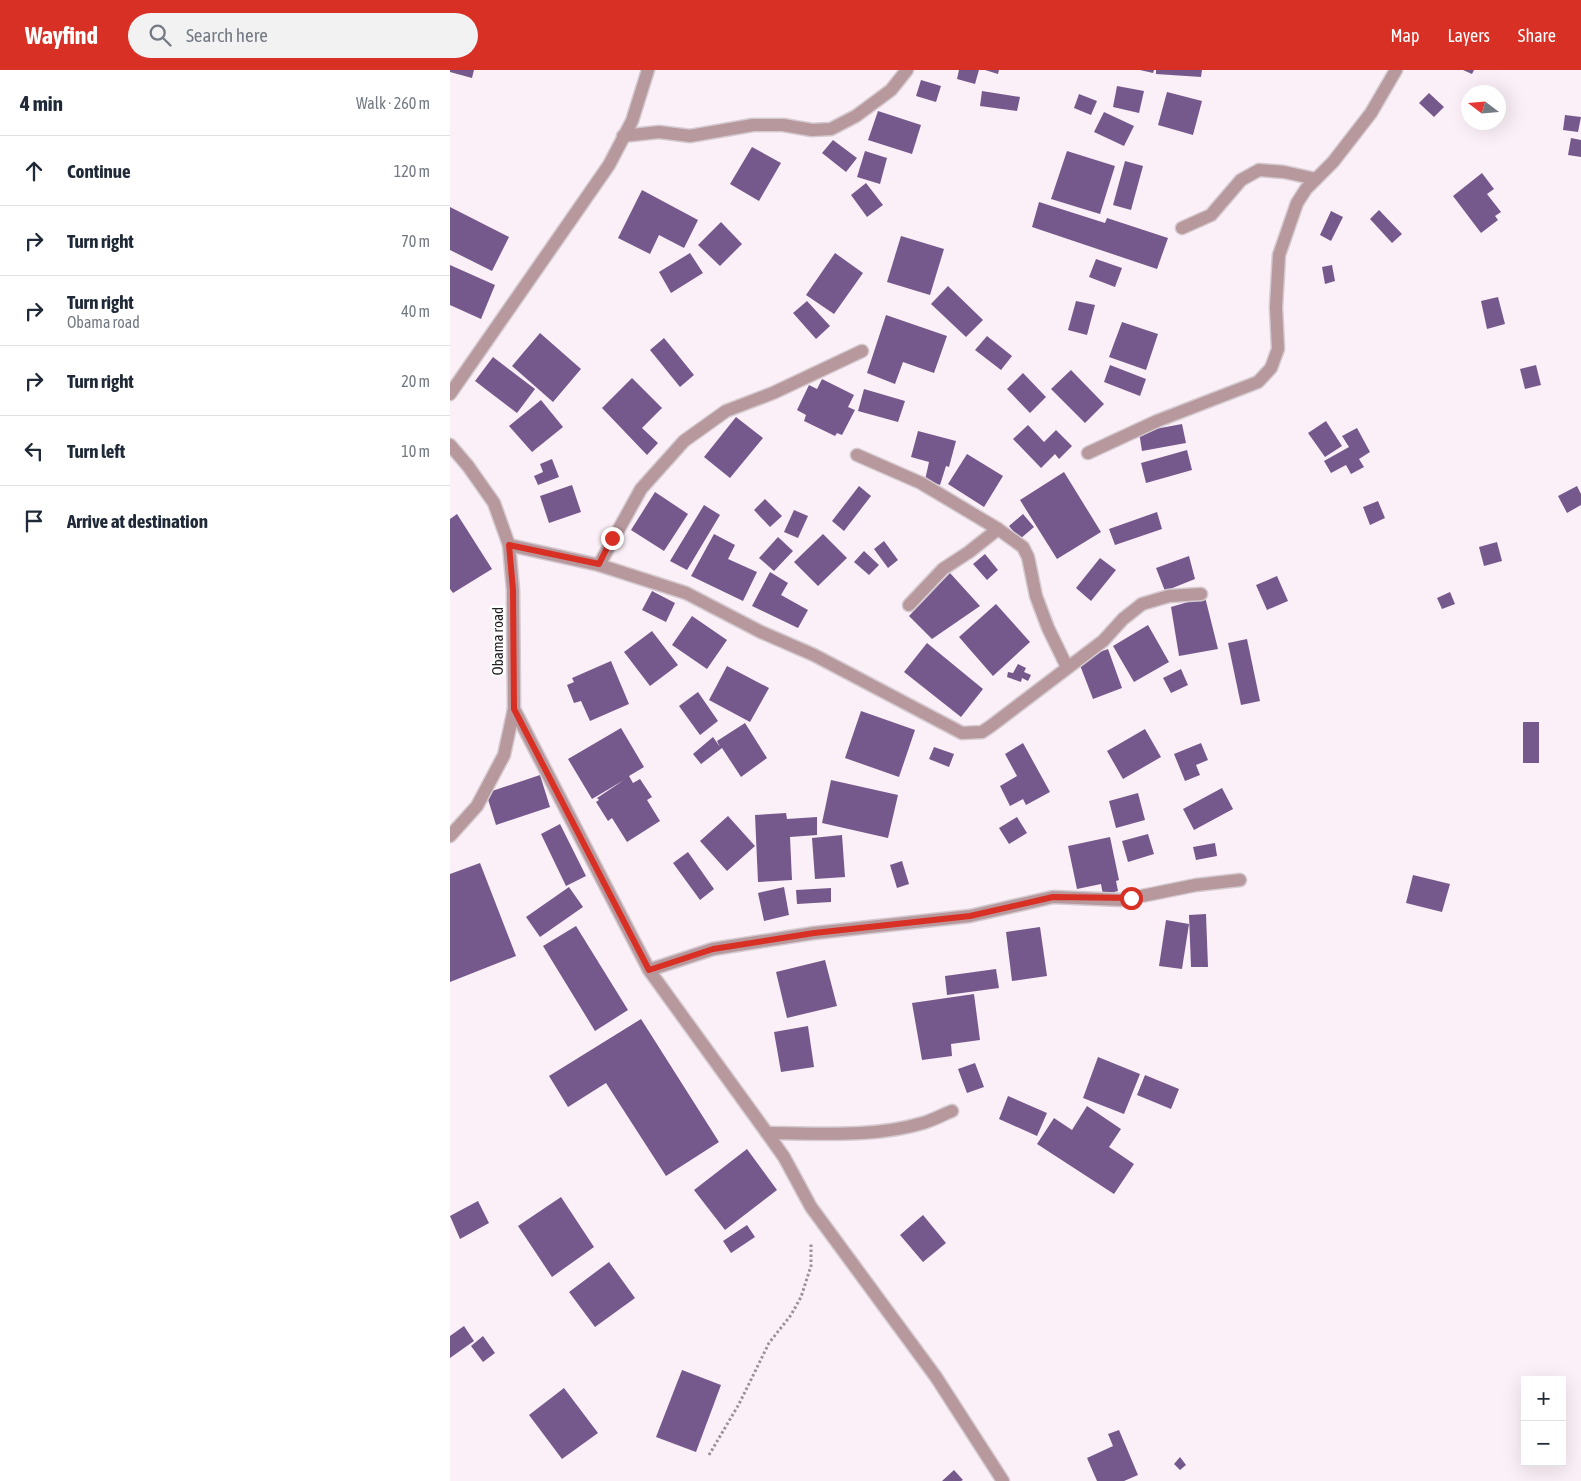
<!DOCTYPE html>
<html lang="en">
<head>
<meta charset="utf-8">
<style>
  :root { --surface:#fff; --page:#f2f2f3; --text:#1f2937; --muted:#747a83; --line:#e0e1e3; --accent:#d93025 }
  body { margin:0; font-family:"Asap Condensed",sans-serif; background:var(--page); color:var(--text) }
  .controls { position:absolute; right:15px; bottom:15px; display:grid; overflow:hidden; border-radius:0px; box-shadow:0 5px 20px #0002 }
  .controls button { width:45px; height:45px; display:grid; place-items:center; padding:0; border:0; border-bottom:1px solid var(--line); background:var(--surface); color:var(--text); font:25px sans-serif }
  .compass { position:absolute; left:1011px; top:15px; width:45px; height:45px; border-radius:50%; background:var(--surface); box-shadow:0 5px 20px #0002; rotate:286deg }
  .stop { position:absolute; width:15px; height:15px; margin:-11px; border:4px solid #d93025; border-radius:50%; background:#fff }
  .stop.end { background:#d93025; border-color:#fff; box-shadow:0 1px 5px #0008 }
  .list { margin:0; padding:0; list-style:none }
  h2 { display:flex; justify-content:space-between; align-items:center; height:65px; margin:0; padding:0 20px; font-size:21px }
  h2 small { font-size:16px; font-weight:400; color:var(--muted) }
  .list li { display:grid; grid-template-columns:32px 1fr auto; gap:15px; align-items:center; box-sizing:border-box; height:70px; padding:0 20px; border-top:1px solid var(--line) }
  .list b { display:block; font-size:19px; white-space:nowrap }
  .list p { margin:0; font-size:16px; white-space:nowrap; color:var(--muted) }
  .list em { font-size:16px; font-style:normal; color:var(--muted) }
  .icon { flex:none; width:28px; height:28px; fill:none; stroke:currentColor; stroke-width:2; stroke-linecap:round; stroke-linejoin:round }
  .map { position:relative; flex:none; width:1131px; height:1411px; overflow:hidden }
  header { display:flex; align-items:center; gap:30px; box-sizing:border-box; height:70px; padding:0 25px; background:var(--accent); color:#fff }
  header strong { font-size:24px }
  nav { display:flex; gap:28px; margin-inline-start:auto; font-size:18px }
  .search { width:350px; height:45px; background:var(--page); display:flex; align-items:center; gap:12px; box-sizing:border-box; padding:0 18px; border-radius:28px; color:var(--muted); font-size:19px }
  main { display:flex }
  aside { flex:1; background:var(--surface) }
  .map>svg:first-child { display:block }
  .building { fill:#76598c }
  .lines { fill:none; stroke-linecap:round; stroke-linejoin:round }
  .minor-casing { stroke:#d4cbd1; stroke-width:15 }
  .path { stroke:#9a9297; stroke-width:3; stroke-dasharray:2.5 2.5; stroke-linecap:butt }
  .minor { stroke:#b7989d; stroke-width:12 }
  .route { stroke:#d93025; stroke-width:6 }
  .labels { text-anchor:middle; dominant-baseline:central; stroke-width:5; stroke-linejoin:round; paint-order:stroke }
  .street-label { font-size:15px; fill:#242023; stroke:#fff }
</style>
</head>
<body>
<header>
<strong>Wayfind</strong>
<div class="search"><svg class="icon" aria-label="search" viewBox="0 0 24 24"><circle cx="10" cy="10" r="6"/><path d="M15 15l6 6"/></svg>Search here</div>
<nav><a>Map</a><a>Layers</a><a>Share</a></nav>
</header>
<main>
<aside>
<h2>4 min<small>Walk · 260 m</small></h2>
<ul class="list">
<li><svg class="icon" aria-label="ahead" viewBox="0 0 24 24"><path d="M12 20V5M6 11l6-6 6 6"/></svg><div><b>Continue</b></div><em>120 m</em></li>
<li><svg class="icon" aria-label="right" viewBox="0 0 24 24"><path d="M7 20v-9h11M14 6l5 5-5 5"/></svg><div><b>Turn right</b></div><em>70 m</em></li>
<li><svg class="icon" aria-label="right" viewBox="0 0 24 24"><path d="M7 20v-9h11M14 6l5 5-5 5"/></svg><div><b>Turn right</b><p>Obama road</p></div><em>40 m</em></li>
<li><svg class="icon" aria-label="right" viewBox="0 0 24 24"><path d="M7 20v-9h11M14 6l5 5-5 5"/></svg><div><b>Turn right</b></div><em>20 m</em></li>
<li><svg class="icon" aria-label="left" viewBox="0 0 24 24"><path d="M17 20v-9H6M10 6l-5 5 5 5"/></svg><div><b>Turn left</b></div><em>10 m</em></li>
<li><svg class="icon" aria-label="arrive" viewBox="0 0 24 24"><path d="M6 21V4h12l-3 4 3 4H6"/></svg><div><b>Arrive at destination</b></div></li>
</ul>
</aside>
<div class="map">
<svg width="1131" height="1411" viewBox="0 0 1131 1411">
  <rect width="100%" height="100%" fill="#fbf0f7"/>
  <g class="building">
    <polygon points="0,0 24,0 22,8 0,2"/>
    <polygon points="509,0 529,0 525,14 507,9"/>
    <polygon points="535,0 549,0 548,4"/>
    <polygon points="690,0 704,0 703,3"/>
    <polygon points="706,0 752,0 751,7 706,4"/>
    <polygon points="1013,0 1024,0 1022,4"/>
    <polygon points="471,10 491,16 486,32 466,26"/>
    <polygon points="667,16 694,21 689,43 663,37"/>
    <polygon points="532,21 570,27 567,41 530,36"/>
    <polygon points="717,22 752,31 743,65 708,55"/>
    <polygon points="979,23 994,37 984,47 969,33"/>
    <polygon points="629,24 647,31 641,45 624,38"/>
    <polygon points="428,41 471,55 462,84 418,70"/>
    <polygon points="654,42 684,56 674,76 644,62"/>
    <polygon points="1115,45 1131,47 1128,62 1113,60"/>
    <polygon points="1121,68 1131,70 1131,87 1118,85"/>
    <polygon points="383,70 407,88 396,102 372,83"/>
    <polygon points="302,77 331,93 309,131 280,114"/>
    <polygon points="415,81 437,88 430,114 407,107"/>
    <polygon points="617,81 665,96 650,144 601,129"/>
    <polygon points="675,91 693,96 681,140 663,135"/>
    <polygon points="1032,103 1044,119 1037,124 1051,142 1045,146 1048,150 1031,163 1003,126"/>
    <polygon points="416,113 433,135 417,147 401,125"/>
    <polygon points="192,120 248,150 234,178 209,165 200,184 168,168"/>
    <polygon points="589,132 655,153 657,148 718,168 707,199 582,157"/>
    <polygon points="0,137 59,167 42,201 0,180"/>
    <polygon points="929,140 952,164 942,173 920,149"/>
    <polygon points="881,141 893,147 881,171 870,165"/>
    <polygon points="271,152 292,174 270,196 248,175"/>
    <polygon points="451,166 494,179 480,225 437,212"/>
    <polygon points="240,183 253,203 221,223 209,202"/>
    <polygon points="385,183 413,203 384,244 356,225"/>
    <polygon points="646,189 672,198 665,217 639,207"/>
    <polygon points="0,195 45,215 31,249 0,235"/>
    <polygon points="882,195 885,211 875,214 872,197"/>
    <polygon points="498,216 533,250 516,267 481,234"/>
    <polygon points="1048,227 1055,254 1037,259 1031,231"/>
    <polygon points="357,231 380,256 366,269 343,243"/>
    <polygon points="626,231 645,235 637,265 618,260"/>
    <polygon points="436,245 497,266 484,303 453,292 445,314 417,303"/>
    <polygon points="672,252 708,264 696,300 659,287"/>
    <polygon points="90,263 131,299 103,332 62,296"/>
    <polygon points="537,266 562,286 551,300 525,280"/>
    <polygon points="214,268 244,305 230,317 200,280"/>
    <polygon points="43,287 85,319 67,343 25,311"/>
    <polygon points="660,295 696,309 690,326 654,312"/>
    <polygon points="1086,295 1091,315 1075,319 1070,299"/>
    <polygon points="621,300 654,334 635,353 601,319"/>
    <polygon points="573,303 596,327 580,343 557,319"/>
    <polygon points="182,308 212,338 192,358 208,373 197,385 152,338"/>
    <polygon points="372,309 404,325 398,337 405,340 392,365 387,363 385,366 354,351 356,345 347,340 359,315 367,319"/>
    <polygon points="414,319 455,331 448,352 408,341"/>
    <polygon points="91,330 113,357 82,382 59,356"/>
    <polygon points="286,347 313,368 280,408 254,387"/>
    <polygon points="876,351 892,376 875,387 858,363"/>
    <polygon points="732,354 736,373 692,381 689,362"/>
    <polygon points="578,355 594,372 606,360 622,376 609,389 605,384 591,398 563,369"/>
    <polygon points="907,358 920,382 909,389 914,397 901,404 896,395 881,403 874,391 899,377 892,366"/>
    <polygon points="468,361 506,371 499,397 496,396 490,415 475,410 479,392 461,387"/>
    <polygon points="737,380 742,400 696,413 691,393"/>
    <polygon points="517,384 553,406 534,437 498,414"/>
    <polygon points="102,389 109,407 88,415 84,406 93,402 90,394"/>
    <polygon points="614,402 651,462 607,489 570,430"/>
    <polygon points="122,415 131,442 99,453 90,426"/>
    <polygon points="409,416 421,426 394,461 382,451"/>
    <polygon points="1127,416 1131,424 1131,435 1117,443 1108,426"/>
    <polygon points="205,422 238,444 214,481 181,460"/>
    <polygon points="315,429 332,446 320,457 304,440"/>
    <polygon points="928,431 935,448 920,455 913,437"/>
    <polygon points="254,435 270,445 237,500 220,491"/>
    <polygon points="344,440 358,446 348,468 334,462"/>
    <polygon points="707,442 712,459 665,475 659,459"/>
    <polygon points="7,444 42,499 3,523 0,519 0,449"/>
    <polygon points="573,444 584,457 570,469 559,456"/>
    <polygon points="264,464 285,475 278,489 307,502 293,531 241,506"/>
    <polygon points="373,464 397,488 368,516 344,492"/>
    <polygon points="328,467 343,481 324,501 309,488"/>
    <polygon points="434,471 448,490 438,498 424,479"/>
    <polygon points="1047,472 1052,491 1034,496 1029,477"/>
    <polygon points="414,481 429,495 419,505 404,492"/>
    <polygon points="535,484 548,500 537,510 523,494"/>
    <polygon points="739,486 745,509 715,521 706,498"/>
    <polygon points="650,488 666,500 641,531 626,518"/>
    <polygon points="320,502 338,513 331,525 358,540 348,558 302,536"/>
    <polygon points="500,503 530,536 482,569 459,546"/>
    <polygon points="827,506 838,531 817,540 806,515"/>
    <polygon points="202,521 225,533 216,552 192,540"/>
    <polygon points="1000,522 1005,534 992,539 987,528"/>
    <polygon points="755,527 768,579 729,586 721,537"/>
    <polygon points="546,534 580,572 543,606 509,567"/>
    <polygon points="242,546 277,570 257,599 222,575"/>
    <polygon points="698,555 719,592 684,612 663,576"/>
    <polygon points="202,561 228,595 200,616 174,582"/>
    <polygon points="797,569 810,631 791,635 778,573"/>
    <polygon points="477,573 533,619 511,647 454,602"/>
    <polygon points="658,579 672,618 643,629 628,590"/>
    <polygon points="161,591 179,634 140,651 131,631 124,633 117,615 124,612 122,608"/>
    <polygon points="568,594 576,598 574,602 581,605 578,611 572,608 571,612 557,607 558,602 563,603"/>
    <polygon points="277,596 319,618 300,652 259,630"/>
    <polygon points="731,599 738,615 721,623 713,608"/>
    <polygon points="248,622 268,651 250,665 229,636"/>
    <polygon points="411,641 465,660 449,707 395,688"/>
    <rect x="1073" y="652" width="16" height="41"/>
    <polygon points="295,653 317,688 291,707 272,678 251,694 243,684 263,667 270,677 267,671"/>
    <polygon points="171,658 194,697 179,706 183,713 190,709 202,727 197,730 210,751 177,772 162,748 158,751 146,732 149,730 147,728 174,710 142,729 118,689"/>
    <polygon points="695,659 711,687 673,709 657,681"/>
    <polygon points="573,673 600,722 576,735 573,729 560,736 550,716 567,706 555,684"/>
    <polygon points="751,673 758,690 746,695 750,705 735,711 724,684"/>
    <polygon points="484,677 504,684 499,697 479,689"/>
    <polygon points="90,705 100,737 46,755 36,723"/>
    <polygon points="381,710 448,725 438,768 372,753"/>
    <polygon points="772,718 783,739 744,760 733,739"/>
    <polygon points="688,723 695,750 666,758 659,731"/>
    <polygon points="336,743 337,749 367,747 367,765 340,767 342,810 308,812 305,745"/>
    <polygon points="278,746 305,776 277,801 250,771"/>
    <polygon points="567,747 577,763 559,774 549,758"/>
    <polygon points="110,754 136,806 116,816 91,764"/>
    <polygon points="698,764 704,784 678,792 672,771"/>
    <polygon points="392,765 395,807 365,809 362,768"/>
    <polygon points="660,767 669,810 666,811 668,821 653,825 651,814 627,819 618,776"/>
    <polygon points="765,773 767,786 746,790 743,777"/>
    <polygon points="238,782 264,819 250,830 223,793"/>
    <polygon points="452,791 459,814 447,818 440,795"/>
    <polygon points="30,793 66,886 0,912 0,804"/>
    <polygon points="963,805 1000,814 992,842 956,833"/>
    <polygon points="119,817 133,837 90,867 76,847"/>
    <polygon points="334,817 339,845 314,851 308,823"/>
    <polygon points="381,818 381,832 347,834 346,820"/>
    <polygon points="756,844 758,897 741,897 739,845"/>
    <polygon points="716,850 739,854 732,899 709,896"/>
    <polygon points="126,856 178,940 145,961 93,876"/>
    <polygon points="590,857 597,906 562,911 556,862"/>
    <polygon points="375,890 387,936 337,948 326,902"/>
    <polygon points="546,899 549,918 497,925 495,906"/>
    <polygon points="524,924 530,970 501,974 502,986 472,990 462,933"/>
    <polygon points="191,949 269,1072 216,1106 156,1013 118,1037 99,1006"/>
    <polygon points="358,956 364,997 331,1002 324,962"/>
    <polygon points="648,987 690,1004 674,1044 633,1028"/>
    <polygon points="525,993 534,1017 517,1023 508,999"/>
    <polygon points="695,1005 729,1019 721,1039 687,1025"/>
    <polygon points="558,1026 597,1043 587,1066 549,1049"/>
    <polygon points="637,1036 671,1059 659,1077 684,1094 664,1124 587,1074 604,1048 622,1060"/>
    <polygon points="297,1079 327,1120 275,1160 244,1120"/>
    <polygon points="111,1127 144,1177 102,1207 68,1156"/>
    <polygon points="28,1131 39,1153 10,1169 0,1146"/>
    <polygon points="473,1145 496,1173 473,1192 450,1165"/>
    <polygon points="297,1155 305,1167 281,1183 273,1171"/>
    <polygon points="159,1192 185,1228 145,1257 119,1222"/>
    <polygon points="14,1256 24,1271 0,1288 0,1266"/>
    <polygon points="33,1266 45,1283 33,1292 21,1276"/>
    <polygon points="232,1300 271,1315 246,1382 206,1367"/>
    <polygon points="114,1318 148,1363 112,1389 79,1345"/>
    <polygon points="669,1360 688,1405 674,1411 647,1411 637,1388 663,1376 658,1364"/>
    <polygon points="730,1387 736,1395 730,1400 724,1394"/>
    <polygon points="504,1400 513,1410 511,1411 492,1411"/>
  </g>
  <g class="lines">
    <defs>
      <g id="minor">
        <polyline points="173,66 209,62 240,66 303,55 333,55 362,60 381,59 406,46 441,20 457,0"/>
        <polyline points="732,158 761,145 791,110 809,100 834,102 866,109"/>
        <polyline points="0,324 159,95 182,51 198,0"/>
        <polyline points="0,375 18,396 44,433 59,475 63,520 64,639 54,685 27,736 0,766"/>
        <polyline points="638,383 707,351 808,312 821,298 828,279 826,237 829,185 847,133 856,119 883,92 921,43 946,0"/>
        <polyline points="407,385 471,413 548,459 573,477 578,487 586,526 598,558 617,597"/>
        <polyline points="59,475 149,495 236,523 311,562 364,585 512,663 532,662 541,656 653,571 673,549 692,534 719,526 751,524"/>
        <polyline points="149,495 191,419 234,371 276,341 323,323 412,281"/>
        <polyline points="459,535 493,499 519,482 548,459"/>
        <polyline points="64,639 199,900 317,1063 334,1087 361,1137 486,1307 553,1411"/>
        <polyline points="199,900 263,879 364,863 520,846 603,827 672,830 746,815 790,810"/>
        <path d="M317,1063C368,1063 423,1068 473,1053C483,1050 492,1045 502,1041"/>
      </g>
    </defs>
    <use href="#minor" class="minor-casing"/>
    <polyline class="path" points="259,1385 289,1334 319,1273 341,1245 351,1227 361,1196 361,1173"/>
    <use href="#minor" class="minor"/>
  </g>
  <g class="lines">
    <polyline class="route" points="162,468 149,494 59,475 63,520 64,639 199,900 263,879 364,863 520,846 603,827 681,828"/>
  </g>
  <g class="labels">
    <g class="street-label">
      <text transform="translate(47 571) rotate(-90)">Obama road</text>
    </g>
  </g>
</svg>
<div class="controls">
<button>+</button>
<button>−</button>
</div>
<svg class="compass" viewBox="-18 -18 36 36"><path d="M0-13l5 13h-10z" fill="#e53935"/><path d="M0 13l5-13h-10z" fill="#747a83"/></svg>
<div class="stop" style="left:681px;top:828px"></div>
<div class="stop end" style="left:162px;top:468px"></div>
</div>
</main>
</body>
</html>
